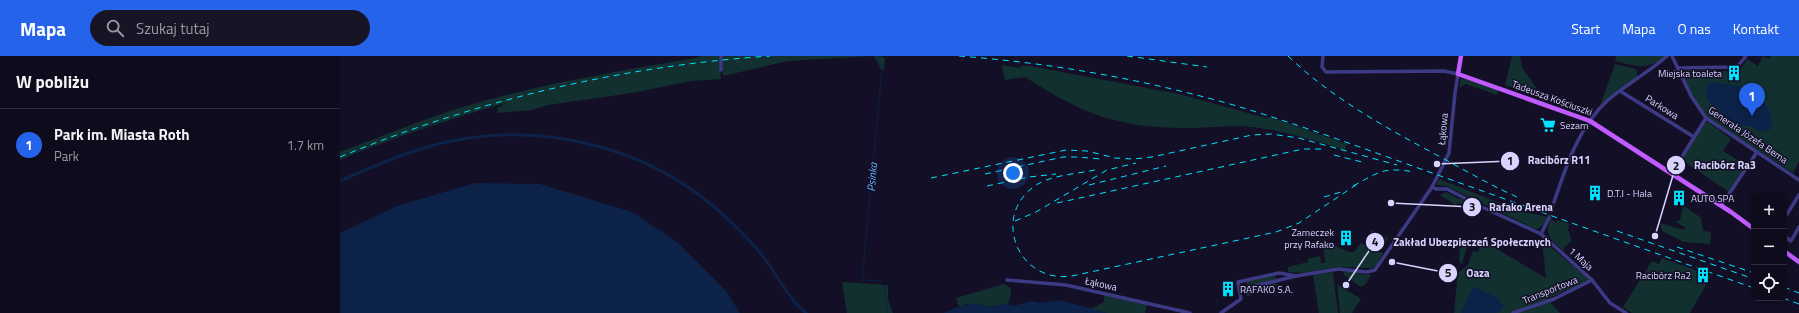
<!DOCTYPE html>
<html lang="pl">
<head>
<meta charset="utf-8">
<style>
  :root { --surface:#0e0b1c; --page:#171425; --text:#f1f3f6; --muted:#9b9ba3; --line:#2e2b3b; --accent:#2563eb }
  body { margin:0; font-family:"Titillium Web",sans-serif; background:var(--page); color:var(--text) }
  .controls { position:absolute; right:12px; bottom:12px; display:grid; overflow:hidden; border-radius:6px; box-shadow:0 2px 6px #0003 }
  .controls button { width:36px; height:36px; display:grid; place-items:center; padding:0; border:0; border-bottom:1px solid var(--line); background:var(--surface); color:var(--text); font:20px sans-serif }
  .you { position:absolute; left:673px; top:117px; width:14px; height:14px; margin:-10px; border:3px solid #fff; border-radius:50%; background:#1a73e8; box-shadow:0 0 0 6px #1a73e833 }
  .badge { display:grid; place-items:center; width:26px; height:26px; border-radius:50%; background:var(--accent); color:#fff; font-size:13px; font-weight:700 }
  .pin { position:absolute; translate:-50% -33px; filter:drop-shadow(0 1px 2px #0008) }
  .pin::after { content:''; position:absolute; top:21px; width:14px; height:12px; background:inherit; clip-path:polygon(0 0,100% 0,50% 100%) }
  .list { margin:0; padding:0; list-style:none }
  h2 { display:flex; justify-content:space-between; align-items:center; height:52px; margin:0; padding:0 16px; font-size:17px }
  h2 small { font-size:13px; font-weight:400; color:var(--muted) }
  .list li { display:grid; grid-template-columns:26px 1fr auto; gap:12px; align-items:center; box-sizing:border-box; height:72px; padding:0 16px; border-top:1px solid var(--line) }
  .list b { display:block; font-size:15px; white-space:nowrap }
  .list p { margin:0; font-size:13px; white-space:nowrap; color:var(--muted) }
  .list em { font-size:13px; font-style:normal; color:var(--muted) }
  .icon { flex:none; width:22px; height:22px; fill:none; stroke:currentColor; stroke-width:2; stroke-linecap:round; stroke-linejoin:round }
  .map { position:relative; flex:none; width:1459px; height:257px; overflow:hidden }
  header { display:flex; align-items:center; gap:24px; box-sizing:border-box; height:56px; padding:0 20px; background:var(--accent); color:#fff }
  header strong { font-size:19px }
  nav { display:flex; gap:22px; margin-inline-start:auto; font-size:14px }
  .search { width:280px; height:36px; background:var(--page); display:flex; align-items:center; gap:10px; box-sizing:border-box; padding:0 14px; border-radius:22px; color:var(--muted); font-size:15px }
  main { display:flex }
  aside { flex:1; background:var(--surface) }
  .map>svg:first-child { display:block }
  .green { fill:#12302f }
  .water { fill:#0c2248 }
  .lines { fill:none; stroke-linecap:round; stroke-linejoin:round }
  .stream { stroke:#0c2248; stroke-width:1 }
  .canal { stroke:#0c2248; stroke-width:3 }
  .minor-tunnel { stroke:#312d47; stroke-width:3.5; stroke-dasharray:3.5 2; stroke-linecap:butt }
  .minor { stroke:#3d3a85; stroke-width:3.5 }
  .major { stroke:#c25bff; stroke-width:4.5 }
  .rail { stroke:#00e5ff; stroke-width:1; stroke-dasharray:6 5; stroke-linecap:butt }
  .labels { text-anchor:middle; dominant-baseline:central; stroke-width:3; stroke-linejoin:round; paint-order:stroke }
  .poi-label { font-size:10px; fill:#d9d4ff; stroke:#130f26; text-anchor:start }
  .street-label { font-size:10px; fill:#d9d4ff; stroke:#130f26 }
  .water-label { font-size:11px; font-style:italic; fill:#62b6ff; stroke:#130f26 }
  .leader { fill:none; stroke:#d9d4ff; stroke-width:1.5 }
  .callout-dot { fill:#d9d4ff; stroke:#130f26; stroke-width:1.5 }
  .mark-label { font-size:12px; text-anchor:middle; font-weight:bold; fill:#111 }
  .callout-label { font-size:11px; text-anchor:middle; font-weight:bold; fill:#d9d4ff; stroke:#130f26; stroke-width:3; stroke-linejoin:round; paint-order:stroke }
</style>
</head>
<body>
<header>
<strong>Mapa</strong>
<div class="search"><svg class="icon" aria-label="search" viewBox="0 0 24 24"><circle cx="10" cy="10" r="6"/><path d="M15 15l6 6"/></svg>Szukaj tutaj</div>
<nav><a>Start</a><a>Mapa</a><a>O nas</a><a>Kontakt</a></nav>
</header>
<main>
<aside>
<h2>W pobliżu<small></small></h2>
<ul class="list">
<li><span class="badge">1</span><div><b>Park im. Miasta Roth</b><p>Park</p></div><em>1.7 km</em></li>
</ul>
</aside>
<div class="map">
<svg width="1459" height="257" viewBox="0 0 1459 257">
  <rect width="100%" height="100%" fill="#130f26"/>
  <g class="green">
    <path d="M360,0H380L381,23L351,25L292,37L208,49L192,54L158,57L157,52L166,47C110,63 54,81 0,104V96C39,81 79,65 119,52C197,29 276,15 356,2Z"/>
    <polygon points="382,0 539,0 545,2 544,14 540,13 537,6 533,0 448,5 383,20"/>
    <polygon points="1172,0 1180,0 1182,11 1199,36 1198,40 1165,29"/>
    <path d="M1276,0H1325C1308,15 1295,10 1275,5Z"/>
    <polygon points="1423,0 1429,3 1431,0 1459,0 1459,105 1453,117 1368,62 1351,38 1342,17 1346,14 1386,15 1401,13 1407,3 1418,10"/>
    <polygon points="1275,8 1295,13 1297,15 1297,22 1281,32 1260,50"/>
    <path d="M662,9L680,12L681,10H690L839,38L926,62L930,61L1007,88L1005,94C977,86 949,76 920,72C898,68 869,72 847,72C777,72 743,58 685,21L665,24Z"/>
    <polygon points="1121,22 1158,34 1157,39 1126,28 1119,31"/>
    <polygon points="1368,66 1391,83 1383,95 1406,109 1389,136 1342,104 1364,68"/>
    <path d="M1099,123L1183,156L1205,160L1207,162C1206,166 1202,171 1197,173L1193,172L1106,130L1096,129Z"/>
    <polygon points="1106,136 1119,143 1120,142 1137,151 1123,153 1123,149 1120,147 1115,149 1100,139"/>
    <polygon points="1343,151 1346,151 1361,162 1363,175 1371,176 1370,188 1344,186 1322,175 1320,167 1344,174 1345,171 1335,166 1340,164"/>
    <path d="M1211,162L1216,167L1217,164L1229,168L1228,174L1232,185L1224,191V195C1210,183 1204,180 1211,162Z"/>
    <polygon points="1031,174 1048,182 1043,192 1027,184"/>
    <polygon points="1138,182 1206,222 1202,184 1248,222 1248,225 1209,242 1211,247 1220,257 1114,257 1118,217 1128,209 1133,195 1138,196 1140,191 1135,189"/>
    <polygon points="985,185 1009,196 1014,196 1021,187 1043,197 1036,210 1032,212 996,211 963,217 948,216 948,211 968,206 968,203 980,200 981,207 985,207 983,187"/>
    <polygon points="1124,186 1128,187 1122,208 1121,208 1119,205 1120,188"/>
    <polygon points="1322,202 1371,220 1350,257 1292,257 1283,251 1312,205 1319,208"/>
    <polygon points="1003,215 1031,219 1026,228 1021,231 1004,219"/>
    <polygon points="993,216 998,257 979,257 973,219"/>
    <polygon points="935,219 936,224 907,230 906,225"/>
    <polygon points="502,226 548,229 548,243 553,257 507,257"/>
    <polygon points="936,227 937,230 912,236 912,239 908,240 903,237 907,233"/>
    <polygon points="664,228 671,232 671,238 668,248 645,251 625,248 619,251 616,242"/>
    <polygon points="997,228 1021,243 1012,257 1000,257"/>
    <polygon points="764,239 807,249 805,257 767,257 750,253 764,246"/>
  </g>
  <g class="water">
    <path d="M1372,26L1400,30L1402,32L1412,34L1425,47L1430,56L1432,69L1431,73L1421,76L1411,70H1402L1394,68L1379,55L1380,52L1375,50L1373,51C1367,44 1364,37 1367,29Z"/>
    <polygon points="135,127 200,128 292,156 337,186 386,235 400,257 0,257 0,177 57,150"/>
    <polygon points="1135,231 1160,243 1159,247 1165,250 1161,255 1156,257 1121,257 1132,232"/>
    <path d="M720,244L767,257H603C616,252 633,242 646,251L668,248L673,250L691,245L701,247Z"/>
  </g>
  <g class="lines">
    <g class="stream">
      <polyline points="536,1 542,14 522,224 541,225"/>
      <polyline points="544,230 548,257"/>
    </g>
    <path class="canal" d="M0,125C36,109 73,93 111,85C210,65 316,94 389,164C404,178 418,192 429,209C441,226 450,244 466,257"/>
    <polyline class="minor-tunnel" points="1209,162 1214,146"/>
    <g class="minor">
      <polyline points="381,0 381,14"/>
      <polyline points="1332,0 1351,40 1366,62 1459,124"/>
      <polyline points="1338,12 1392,11 1398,10 1406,0"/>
      <polyline points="1280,35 1354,81"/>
      <polyline points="1332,117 1366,62"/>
      <polyline points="1092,131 1096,133 1107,133 1140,150 1201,178 1252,224 1270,247 1286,257"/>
      <path d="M1214,146C1226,110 1239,70 1268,44C1287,28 1309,16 1327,0"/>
      <polyline points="1381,150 1417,96"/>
      <polyline points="1444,163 1459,139"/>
      <polyline points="1201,178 1209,162"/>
      <polyline points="1444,180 1451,185 1459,171"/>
      <polyline points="956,220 998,213 1027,216 1035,214 1092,131 1109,97 1115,37 1118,18 1104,15 986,16 982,11 983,0"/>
      <polyline points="667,224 726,229 850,257"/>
      <polyline points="881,257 901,243 898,226 939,217 956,220 899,234"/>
      <polyline points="1173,257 1214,243 1252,224"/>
    </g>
    <g class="major">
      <polyline points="1121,0 1118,18 1250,65 1391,156 1414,173"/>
      <polyline points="1444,195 1459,206"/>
    </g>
    <g class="rail">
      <path d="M619,0C711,7 801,23 890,48C958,68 1025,93 1092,117C1199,155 1306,194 1414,232"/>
      <polyline points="787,0 867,11"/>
      <path d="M948,0C991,41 1041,69 1093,97C1121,112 1148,128 1177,141"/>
      <polyline points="994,99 1026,107"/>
      <path d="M0,101C137,44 282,10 430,0"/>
      <path d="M755,114C736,118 712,119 696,129C650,160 678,228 732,220L936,176L959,167L1019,127"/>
      <polyline points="645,118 723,101 738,101 761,103"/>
      <polyline points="591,122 726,94 747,95 775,102 793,103 812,101 912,79 931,78 959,82 1057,109"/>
      <polyline points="749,129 826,110"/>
      <polyline points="647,130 689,121 716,118"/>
      <path d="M1013,130C1041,115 1043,111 1075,116"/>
      <polyline points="984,141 1001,136"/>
      <polyline points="717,147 963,93 985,93"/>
      <polyline points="675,165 696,156 767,114 796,107"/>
      <polyline points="1277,175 1414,223"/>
      <polyline points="1337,191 1414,217"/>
      <polyline points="1444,231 1459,237"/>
      <polyline points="1443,242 1459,248"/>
    </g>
  </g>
  <defs>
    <symbol id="building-bare" viewBox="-9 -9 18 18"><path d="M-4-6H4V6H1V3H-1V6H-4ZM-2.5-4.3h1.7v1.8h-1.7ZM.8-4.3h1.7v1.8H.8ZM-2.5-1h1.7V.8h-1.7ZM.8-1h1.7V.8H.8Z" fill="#00e5ff" stroke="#130f26" stroke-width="2.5" paint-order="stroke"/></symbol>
    <symbol id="supermarket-bare" viewBox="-9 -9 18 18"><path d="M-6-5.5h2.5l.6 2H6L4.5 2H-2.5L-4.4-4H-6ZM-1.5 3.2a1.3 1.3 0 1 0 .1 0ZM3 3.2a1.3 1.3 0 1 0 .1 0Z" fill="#00e5ff" stroke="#130f26" stroke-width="2.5" paint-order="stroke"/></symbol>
  </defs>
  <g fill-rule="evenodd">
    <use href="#building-bare" x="1383" y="6" width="22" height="22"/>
    <use href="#supermarket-bare" x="1197" y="58" width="22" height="22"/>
    <use href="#building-bare" x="1244" y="126" width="22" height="22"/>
    <use href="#building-bare" x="1328" y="131" width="22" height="22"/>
    <use href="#building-bare" x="995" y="171" width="22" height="22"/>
    <use href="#building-bare" x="1352" y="208" width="22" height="22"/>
    <use href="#building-bare" x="877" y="222" width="22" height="22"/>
  </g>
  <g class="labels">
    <g class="poi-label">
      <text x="1382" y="17" text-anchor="end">Miejska toaleta</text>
      <text x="1220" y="69">Sezam</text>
      <text x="1267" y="137">D.T.I - Hala</text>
      <text x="1351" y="142">AUTO SPA</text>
      <text x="994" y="176" text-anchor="end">Zameczek<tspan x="994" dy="12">przy Rafako</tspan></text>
      <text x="1351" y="219" text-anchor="end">Racibórz Ra2</text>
      <text x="900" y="233">RAFAKO S.A.</text>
    </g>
    <g class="street-label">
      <text transform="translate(1212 42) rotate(20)">Tadeusza Kościuszki</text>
      <text transform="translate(1322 51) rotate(32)">Parkowa</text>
      <text transform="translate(1103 73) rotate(-85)">Łąkowa</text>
      <text transform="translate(1408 79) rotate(34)">Generała Józefa Bema</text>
      <text transform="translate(1241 203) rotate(42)">1 Maja</text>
      <text transform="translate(761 228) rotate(12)">Łąkowa</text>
      <text transform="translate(1210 234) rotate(-22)">Transportowa</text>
    </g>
    <g class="water-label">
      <text transform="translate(532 121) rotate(-85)">Psinka</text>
    </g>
  </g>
  <path class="leader" d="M1097 108L1170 105M1315 180L1336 109M1051 147L1132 151M1006 229L1035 186M1052 206L1108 217"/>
  <g class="callout-dot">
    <circle cx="1097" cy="108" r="4"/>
    <circle cx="1315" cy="180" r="4"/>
    <circle cx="1051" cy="147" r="4"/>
    <circle cx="1006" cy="229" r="4"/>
    <circle cx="1052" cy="206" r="4"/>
    <circle cx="1170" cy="105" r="10"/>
    <circle cx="1336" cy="109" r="10"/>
    <circle cx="1132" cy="151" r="10"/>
    <circle cx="1035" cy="186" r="10"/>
    <circle cx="1108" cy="217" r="10"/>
  </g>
  <g class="mark-label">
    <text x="1170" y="109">1</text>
    <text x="1336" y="114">2</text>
    <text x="1132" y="155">3</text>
    <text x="1035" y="190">4</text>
    <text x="1108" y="221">5</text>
  </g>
  <g class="callout-label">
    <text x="1219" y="108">Racibórz R11</text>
    <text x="1385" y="113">Racibórz Ra3</text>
    <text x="1181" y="155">Rafako Arena</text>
    <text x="1132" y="190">Zakład Ubezpieczeń Społecznych</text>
    <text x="1138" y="221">Oaza</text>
  </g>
</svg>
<div class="controls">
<button>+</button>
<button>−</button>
<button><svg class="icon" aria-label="locate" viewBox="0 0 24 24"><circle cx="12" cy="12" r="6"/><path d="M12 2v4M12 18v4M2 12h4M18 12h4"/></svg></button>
</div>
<div class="you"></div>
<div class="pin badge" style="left:1412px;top:60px">1</div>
</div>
</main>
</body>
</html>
